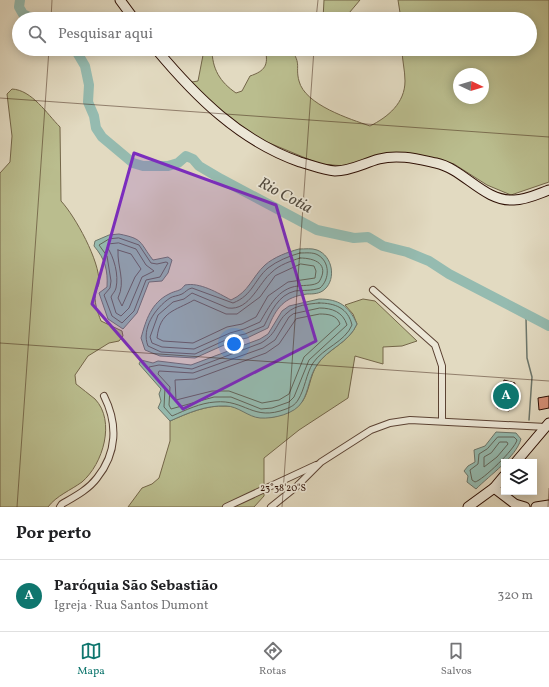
<!DOCTYPE html>
<html lang="pt">
<head>
<meta charset="utf-8">
<style>
  :root { --surface:#fff; --page:#f6f6f6; --text:#202124; --muted:#757577; --line:#e0e0e0; --accent:#0f766e }
  body { margin:0; font-family:Vollkorn,serif; background:var(--page); color:var(--text) }
  .controls { position:absolute; right:12px; bottom:12px; display:grid; overflow:hidden; border-radius:0px; box-shadow:0 2px 10px #0003 }
  .controls button { width:36px; height:36px; display:grid; place-items:center; padding:0; border:0; border-bottom:1px solid var(--line); background:var(--surface); color:var(--text); font:20px sans-serif }
  .compass { position:absolute; left:453px; top:68px; width:36px; height:36px; border-radius:50%; background:var(--surface); box-shadow:0 2px 10px #0003; rotate:94deg }
  .you { position:absolute; left:234px; top:344px; width:14px; height:14px; margin:-10px; border:3px solid #fff; border-radius:50%; background:#1a73e8; box-shadow:0 0 0 6px #1a73e833 }
  .badge { display:grid; place-items:center; width:26px; height:26px; border-radius:50%; background:var(--accent); color:#fff; font-size:13px; font-weight:700 }
  .pin { position:absolute; translate:-50% -50%; border:2px solid #fff; box-shadow:0 1px 4px #0006 }
  .list { margin:0; padding:0; list-style:none }
  h2 { display:flex; justify-content:space-between; align-items:center; height:52px; margin:0; padding:0 16px; font-size:17px }
  h2 small { font-size:13px; font-weight:400; color:var(--muted) }
  .list li { display:grid; grid-template-columns:26px 1fr auto; gap:12px; align-items:center; box-sizing:border-box; height:72px; padding:0 16px; border-top:1px solid var(--line) }
  .list b { display:block; font-size:15px; white-space:nowrap }
  .list p { margin:0; font-size:13px; white-space:nowrap; color:var(--muted) }
  .list em { font-size:13px; font-style:normal; color:var(--muted) }
  .icon { flex:none; width:22px; height:22px; fill:none; stroke:currentColor; stroke-width:2; stroke-linecap:round; stroke-linejoin:round }
  .map { position:relative; flex:none; width:549px; height:507px; overflow:hidden }
  .search { position:absolute; background:var(--surface); box-shadow:0 2px 10px #0003; left:12px; right:12px; top:12px; height:44px; display:flex; align-items:center; gap:10px; box-sizing:border-box; padding:0 14px; border-radius:22px; color:var(--muted); font-size:15px }
  .sheet { height:124px; background:var(--surface) }
  nav { display:flex; justify-content:space-around; align-items:center; box-sizing:border-box; height:56px; border-top:1px solid var(--line); background:var(--surface); font-size:11px; color:var(--muted) }
  nav a { display:grid; justify-items:center; gap:2px }
  nav .on { color:var(--accent) }
  .map>svg:first-child { display:block }
  .green { fill:#babd8e; stroke:#746649; fill-rule:evenodd }
  .water { fill:#95bbb0; stroke:#6c766b }
  .lines { fill:none; stroke-linecap:round; stroke-linejoin:round }
  .shore { stroke:#62655a; stroke-width:1 }
  .stream { stroke:#6c766b; stroke-width:1.5 }
  .river { stroke:#95bbb0; stroke-width:10 }
  .building { fill:#d59077; stroke:#2e0f04 }
  .street-casing { stroke:#5b4233; stroke-width:8 }
  .secondary-casing { stroke:#2e0f04; stroke-width:11 }
  .street { stroke:#ece7d7; stroke-width:6 }
  .secondary { stroke:#ece7d7; stroke-width:9 }
  .marked { fill:#7b2cbf; fill-opacity:0.2; stroke:#7b2cbf; stroke-width:3; stroke-linejoin:round }
  .ticks { fill:none; stroke:#2e0f04; stroke-width:1; stroke-opacity:0.45 }
  .labels { text-anchor:middle; dominant-baseline:central; stroke-width:3.5; stroke-linejoin:round; paint-order:stroke }
  .water-label { font-size:16px; font-style:italic; fill:#524b40; stroke:#ece7d7 }
  .ticks-label { font-size:10px; text-anchor:middle; fill:#2e0f04; stroke:#ece7d7; stroke-width:3.5; stroke-linejoin:round; paint-order:stroke }
</style>
</head>
<body>
<div class="map">
<svg width="549" height="507" viewBox="0 0 549 507">
  <rect width="100%" height="100%" fill="#e2dac1"/>
  <filter id="stains"><feTurbulence type="fractalNoise" baseFrequency=".005" numOctaves="4"/><feColorMatrix values="0 0 0 0 .2 0 0 0 0 .09 0 0 0 0 .02 0 0 0 .5 -.17"/></filter>
  <radialGradient id="worn" r=".72"><stop offset=".6" stop-color="#630" stop-opacity="0"/><stop offset="1" stop-color="#630" stop-opacity=".3"/></radialGradient>
  <g class="green">
    <polygon points="324,0 360,0 344,19 323,19"/>
    <path d="M398,0H549V182L511,195L487,185L454,164L402,153L345,166L320,164L238,130L186,83L198,81L204,50L212,49C212,69 220,82 236,93L242,91L250,76C265,71 269,65 265,49H291C302,65 295,66 299,81C305,105 350,119 370,126C388,117 405,103 405,81C405,70 402,60 402,49H530V19H401ZM459,74H483V98H459Z"/>
    <path d="M12,89C32,90 47,114 60,127L61,201C75,216 100,261 99,283C99,286 96,289 96,291C93,301 98,313 101,321L122,331L123,336L119,341L109,343L88,356L75,375L76,384C82,389 89,394 95,399C116,421 103,464 82,482C71,490 56,496 48,507H0V173L10,162L12,136L7,94Z"/>
    <path d="M363,299L375,301L417,341L402,346L383,347V364L355,356L348,398L299,430L264,458V496L254,507H128L142,488L152,484L159,478L170,441V421C188,413 206,405 226,406C251,406 260,429 289,410C293,408 299,405 302,402C309,393 310,375 317,365C327,349 349,343 357,324L353,314L345,305Z"/>
  </g>
  <g class="water">
    <path d="M119,234C144,239 139,242 153,260L168,257L172,260L168,273L162,281L149,282L137,313L123,329L108,319L99,293L107,287C108,270 105,259 94,246L95,241L109,235Z"/>
    <path d="M299,249C305,249 312,248 317,250C333,256 336,279 325,289C320,294 313,294 307,294C284,297 276,308 268,328L247,338L233,341L195,358L160,356L145,350L141,338C146,320 151,303 169,294C176,290 180,292 185,285C200,282 218,293 231,300C249,292 252,277 265,265C274,257 288,252 299,249Z"/>
    <path d="M319,299C339,299 349,306 357,324C349,343 327,349 317,365C309,376 309,391 302,402C295,414 273,419 260,418C248,417 238,406 226,406C206,405 188,413 170,421L158,408L161,401L159,394L161,389L139,364L141,360L153,363L158,361L191,365L260,339L268,334L282,311L289,306Z"/>
    <path d="M496,432L516,433L521,439C516,457 490,475 476,489L467,482L468,476L464,471L468,466L475,462L474,450L485,446Z"/>
  </g>
  <g class="lines">
    <g class="shore">
      <polygon points="119,238 139,245 151,263 157,264 166,262 168,263 160,277 146,280 134,311 122,323 112,316 104,295 110,288 111,281 107,256 99,245 109,239"/>
      <path d="M119,243L136,249L146,265L154,271L142,277L129,308L121,316L116,313L111,297C112,294 115,292 116,288C119,275 114,257 107,247L110,244Z"/>
      <path d="M118,250L131,254L141,269L135,277L122,306L118,298C126,281 117,267 118,250Z"/>
      <path d="M300,253C306,253 313,252 318,255C330,262 330,279 320,288C312,291 303,290 295,291C278,295 271,312 264,326L245,334L232,337L195,354L161,352L148,346C141,329 155,308 170,298C173,296 178,296 182,294C186,292 187,289 192,288L233,303C253,295 254,280 268,268C277,261 289,256 300,253Z"/>
      <path d="M300,258C315,258 330,264 319,282C314,286 305,285 298,286C278,288 269,307 260,322L244,329L230,333L194,349L162,347L152,343L150,337L158,315L173,302L184,299L192,293L228,308C250,311 259,282 272,272C279,265 291,261 300,258Z"/>
      <path d="M301,264L314,266L316,271L315,278L288,282L268,296L256,317L242,324L227,327L193,343L163,341L157,338C160,311 175,311 194,300L226,314H237L260,297L275,276Z"/>
      <path d="M319,303C335,303 348,308 352,325C345,342 323,348 313,363C306,374 305,389 298,400C295,405 291,407 286,409C253,422 245,399 215,402C200,403 186,410 172,416L164,407L165,388L149,370V367L159,365L192,369L261,343C278,333 276,322 287,313C295,305 309,304 319,303Z"/>
      <path d="M320,308C332,308 343,312 347,325L309,360L294,397L289,402L272,408L261,409L231,397H214L171,409L169,405L170,387L158,374L159,371L193,373L263,348L275,340L289,317L293,314Z"/>
      <path d="M320,314C328,314 337,315 340,324L304,357L289,394L279,400L262,403L229,391H212L176,400L175,380L195,379L266,353L279,344L296,319Z"/>
      <path d="M498,437H514L517,440C515,449 483,480 475,482L472,480L470,470L478,464L479,454L487,449Z"/>
      <polygon points="500,442 507,442 508,444 497,457 484,467 484,457 491,453"/>
    </g>
    <polyline class="stream" points="529,420 532,377 527,358 526,318 529,315"/>
    <g class="river">
      <polyline points="20,0 19,7 23,14 34,19"/>
      <polyline points="75,49 85,66 89,85 88,102 94,116 96,128 102,137 133,163 143,166 168,166 178,163 186,156 193,159 199,166 221,179 317,230 354,238 368,237 383,246 407,252 429,261 449,274 549,326"/>
    </g>
  </g>
  <g class="building">
    <polygon points="504,380 515,383 509,411 497,408"/>
    <polygon points="549,396 549,408 539,410 538,398"/>
  </g>
  <g class="lines">
    <defs>
      <g id="street">
        <polyline points="373,290 435,345 442,366 442,421"/>
        <path d="M60,507L62,504C74,497 88,490 97,478C117,453 118,424 104,396"/>
        <polyline points="226,507 316,465"/>
        <polyline points="271,507 296,487 321,462 371,430 390,423 410,420 546,427"/>
      </g>
      <g id="secondary">
        <polyline points="120,0 134,19"/>
        <path d="M156,49C196,97 240,141 300,162C311,165 323,170 335,171C351,171 364,163 379,159C398,154 417,159 436,163C464,169 484,202 514,200C526,200 538,194 549,190"/>
        <polyline points="516,462 549,423"/>
        <polyline points="504,476 494,488 515,504 525,507"/>
        <polyline points="468,507 494,488"/>
        <polyline points="536,507 549,505"/>
      </g>
    </defs>
    <use href="#street" class="street-casing"/>
    <use href="#secondary" class="secondary-casing"/>
    <use href="#street" class="street"/>
    <use href="#secondary" class="secondary"/>
  </g>
  <path class="marked" d="M134,153L276,205L316,341L183,409L92,304Z"/>
  <path class="ticks" d="M51,19L52,0M316,19L318,0M0,98L549,137M0,343L549,381M17,507L49,49M282,507L314,49M548,507L549,488"/>
  <g class="labels">
    <g class="water-label">
      <text transform="translate(285 196) rotate(28)">Rio Cotia</text>
    </g>
  </g>
  <g class="ticks-label">
    <text x="283" y="491">23°38'20"S</text>
  </g>
  <rect width="100%" height="100%" filter="url(#stains)"/>
  <rect width="100%" height="100%" fill="url(#worn)"/>
</svg>
<div class="controls">
<button><svg class="icon" aria-label="layers" viewBox="0 0 24 24"><path d="M12 4l9 5-9 5-9-5zM3 14l9 5 9-5"/></svg></button>
</div>
<svg class="compass" viewBox="-18 -18 36 36"><path d="M0-13l5 13h-10z" fill="#e53935"/><path d="M0 13l5-13h-10z" fill="#757577"/></svg>
<div class="you"></div>
<div class="pin badge" style="left:506px;top:396px">A</div>
<div class="search"><svg class="icon" aria-label="search" viewBox="0 0 24 24"><circle cx="10" cy="10" r="6"/><path d="M15 15l6 6"/></svg>Pesquisar aqui</div>
</div>
<section class="sheet">
<h2>Por perto<small></small></h2>
<ul class="list">
<li><span class="badge">A</span><div><b>Paróquia São Sebastião</b><p>Igreja · Rua Santos Dumont</p></div><em>320 m</em></li>
</ul>
</section>
<nav>
<a class="on"><svg class="icon" aria-label="map" viewBox="0 0 24 24"><path d="M3 6l6-2 6 2 6-2v14l-6 2-6-2-6 2zM9 4v14M15 6v14"/></svg>Mapa</a>
<a><svg class="icon" aria-label="directions" viewBox="0 0 24 24"><path d="M12 3l9 9-9 9-9-9zM9 14v-3h6M13 9l2 2-2 2"/></svg>Rotas</a>
<a><svg class="icon" aria-label="saved" viewBox="0 0 24 24"><path d="M7 4h10v16l-5-4-5 4z"/></svg>Salvos</a>
</nav>
</body>
</html>
